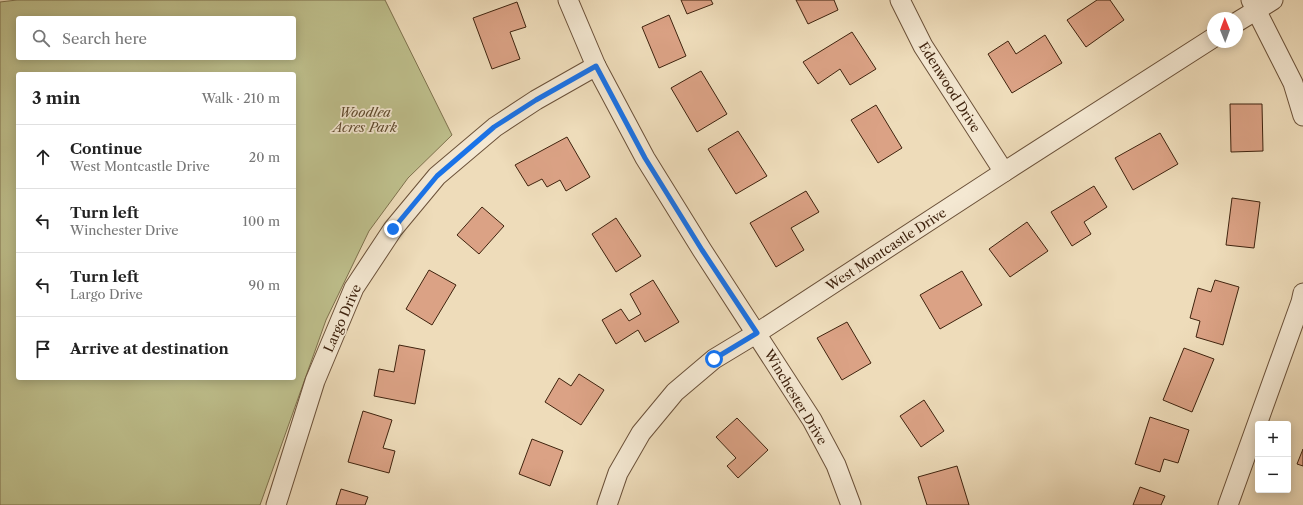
<!DOCTYPE html>
<html lang="en">
<head>
<meta charset="utf-8">
<style>
  :root { --surface:#fff; --page:#f2f2f2; --text:#222; --muted:#767676; --line:#e0e0e0 }
  body { margin:0; font-family:"Libre Caslon Text",serif; background:var(--page); color:var(--text) }
  .controls { position:absolute; right:12px; bottom:12px; display:grid; overflow:hidden; border-radius:4px; box-shadow:0 2px 10px #0003 }
  .controls button { width:36px; height:36px; display:grid; place-items:center; padding:0; border:0; border-bottom:1px solid var(--line); background:var(--surface); color:var(--text); font:20px sans-serif }
  .compass { position:absolute; left:1207px; top:12px; width:36px; height:36px; border-radius:50%; background:var(--surface); box-shadow:0 2px 10px #0003; rotate:359deg }
  .stop { position:absolute; width:12px; height:12px; margin:-9px; border:3px solid #1a73e8; border-radius:50%; background:#fff }
  .stop.end { background:#1a73e8; border-color:#fff; box-shadow:0 1px 4px #0008 }
  .list { margin:0; padding:0; list-style:none }
  h2 { display:flex; justify-content:space-between; align-items:center; height:52px; margin:0; padding:0 16px; font-size:17px }
  h2 small { font-size:13px; font-weight:400; color:var(--muted) }
  .list li { display:grid; grid-template-columns:26px 1fr auto; gap:12px; align-items:center; box-sizing:border-box; height:64px; padding:0 16px; border-top:1px solid var(--line) }
  .list b { display:block; font-size:15px; white-space:nowrap }
  .list p { margin:0; font-size:13px; white-space:nowrap; color:var(--muted) }
  .list em { font-size:13px; font-style:normal; color:var(--muted) }
  .icon { flex:none; width:22px; height:22px; fill:none; stroke:currentColor; stroke-width:2; stroke-linecap:round; stroke-linejoin:round }
  .map { position:relative; flex:none; width:1303px; height:505px; overflow:hidden }
  .search { position:absolute; background:var(--surface); box-shadow:0 2px 10px #0003; left:16px; top:16px; width:280px; height:44px; display:flex; align-items:center; gap:10px; box-sizing:border-box; padding:0 14px; border-radius:4px; color:var(--muted); font-size:15px }
  .panel { position:absolute; background:var(--surface); box-shadow:0 2px 10px #0003; left:16px; top:72px; width:280px; height:308px; border-radius:4px }
  .map>svg:first-child { display:block }
  .green { fill:#bebf8c; stroke:#7e714d; fill-rule:evenodd }
  .building { fill:#dba285; stroke:#3f230e }
  .lines { fill:none; stroke-linecap:round; stroke-linejoin:round }
  .street-casing { stroke:#6b5139; stroke-width:21 }
  .street { stroke:#f4e8d2; stroke-width:19 }
  .route { stroke:#1a73e8; stroke-width:5 }
  .labels { text-anchor:middle; dominant-baseline:central; stroke-width:3.5; stroke-linejoin:round; paint-order:stroke }
  .street-label { font-size:13px; fill:#3f230e; stroke:#f4e8d2 }
  .park-label { font-size:13px; font-style:italic; fill:#5f4a2e; stroke:#f4e8d2 }
</style>
</head>
<body>
<div class="map">
<svg width="1303" height="505" viewBox="0 0 1303 505">
  <rect width="100%" height="100%" fill="#eedcba"/>
  <filter id="stains"><feTurbulence type="fractalNoise" baseFrequency=".005" numOctaves="4"/><feColorMatrix values="0 0 0 0 .2 0 0 0 0 .09 0 0 0 0 .02 0 0 0 .5 -.17"/></filter>
  <radialGradient id="worn" r=".72"><stop offset=".6" stop-color="#630" stop-opacity="0"/><stop offset="1" stop-color="#630" stop-opacity=".3"/></radialGradient>
  <path class="green" d="M17,0H385L452,135L408,178L369,231L326,320L260,505H0V2ZM18,18H294V58H18ZM18,74H294V378H18Z"/>
  <g class="building">
    <polygon points="681,0 711,0 713,4 687,14"/>
    <polygon points="796,0 834,0 838,10 808,24"/>
    <polygon points="1097,0 1110,0 1124,20 1086,47 1067,20"/>
    <polygon points="517,2 526,27 510,32 520,59 492,69 473,18"/>
    <polygon points="669,15 686,56 659,68 642,27"/>
    <polygon points="852,32 876,69 850,85 840,69 818,84 803,62"/>
    <polygon points="1045,35 1062,63 1012,93 988,54 1008,41 1016,54"/>
    <polygon points="701,71 727,114 697,132 671,88"/>
    <polygon points="1230,104 1262,104 1263,151 1231,152"/>
    <polygon points="876,105 902,148 878,163 851,120"/>
    <polygon points="738,131 767,176 736,194 708,149"/>
    <polygon points="1160,133 1178,164 1133,190 1115,158"/>
    <polygon points="567,137 590,177 566,191 560,180 547,187 542,179 528,186 515,165"/>
    <polygon points="1094,186 1107,207 1084,222 1091,234 1072,246 1051,212"/>
    <polygon points="806,191 819,212 791,228 804,250 776,267 750,223"/>
    <polygon points="1232,198 1260,202 1254,248 1226,245"/>
    <polygon points="482,207 504,226 479,254 457,235"/>
    <polygon points="616,218 641,256 616,272 592,234"/>
    <polygon points="1027,222 1048,251 1010,277 989,249"/>
    <polygon points="429,270 456,285 432,325 406,309"/>
    <polygon points="962,271 982,305 940,329 920,295"/>
    <polygon points="653,280 679,322 645,342 638,330 616,344 602,320 621,309 629,321 641,314 630,294"/>
    <polygon points="1215,280 1239,287 1223,345 1196,337 1200,321 1190,318 1198,288 1211,292"/>
    <polygon points="847,322 871,363 842,380 817,338"/>
    <polygon points="399,345 425,350 415,404 374,396 379,369 394,372"/>
    <polygon points="1184,348 1214,359 1192,412 1163,400"/>
    <polygon points="579,374 604,390 581,425 545,402 559,378 571,386"/>
    <polygon points="924,400 944,431 921,447 900,416"/>
    <polygon points="363,411 392,420 383,448 395,451 389,473 348,462"/>
    <polygon points="1150,417 1189,430 1178,463 1164,459 1160,472 1135,464"/>
    <polygon points="737,418 768,450 738,478 727,466 736,458 716,437"/>
    <polygon points="532,439 563,451 550,486 519,474"/>
    <polygon points="1303,449 1303,466 1297,464"/>
    <polygon points="957,466 969,505 927,505 918,477"/>
    <polygon points="1140,487 1165,496 1161,505 1133,505"/>
    <polygon points="341,489 368,497 365,505 336,505"/>
  </g>
  <g class="lines">
    <defs>
      <g id="street">
        <polyline points="568,0 596,66 645,158 702,250 812,420 836,465 851,505"/>
        <polyline points="900,0 923,46 1004,172"/>
        <polyline points="1251,0 1293,83 1303,116"/>
        <polyline points="1237,22 1273,0"/>
        <polyline points="276,505 315,381 354,288 393,229 437,176 495,127 536,100 596,66"/>
        <polyline points="607,505 618,473 641,433 675,392 714,359 757,333 1004,172 1213,38"/>
        <polyline points="1228,505 1301,302 1303,293"/>
      </g>
    </defs>
    <use href="#street" class="street-casing"/>
    <use href="#street" class="street"/>
  </g>
  <g class="lines">
    <polyline class="route" points="393,229 437,176 494,127 536,100 596,66 645,158 702,250 757,333 714,359"/>
  </g>
  <g class="labels">
    <g class="street-label">
      <text transform="translate(950 87) rotate(58)">Edenwood Drive</text>
      <text transform="translate(886 249) rotate(-33)">West Montcastle Drive</text>
      <text transform="translate(342 318) rotate(-66)">Largo Drive</text>
      <text transform="translate(796 397) rotate(59)">Winchester Drive</text>
    </g>
    <g class="park-label">
      <text x="365" y="112">Woodlea<tspan x="365" dy="15">Acres Park</tspan></text>
    </g>
  </g>
  <rect width="100%" height="100%" filter="url(#stains)"/>
  <rect width="100%" height="100%" fill="url(#worn)"/>
</svg>
<div class="controls">
<button>+</button>
<button>−</button>
</div>
<svg class="compass" viewBox="-18 -18 36 36"><path d="M0-13l5 13h-10z" fill="#e53935"/><path d="M0 13l5-13h-10z" fill="#767676"/></svg>
<div class="stop" style="left:714px;top:359px"></div>
<div class="stop end" style="left:393px;top:229px"></div>
<div class="search"><svg class="icon" aria-label="search" viewBox="0 0 24 24"><circle cx="10" cy="10" r="6"/><path d="M15 15l6 6"/></svg>Search here</div>
<section class="panel">
<h2>3 min<small>Walk · 210 m</small></h2>
<ul class="list">
<li><svg class="icon" aria-label="ahead" viewBox="0 0 24 24"><path d="M12 20V5M6 11l6-6 6 6"/></svg><div><b>Continue</b><p>West Montcastle Drive</p></div><em>20 m</em></li>
<li><svg class="icon" aria-label="left" viewBox="0 0 24 24"><path d="M17 20v-9H6M10 6l-5 5 5 5"/></svg><div><b>Turn left</b><p>Winchester Drive</p></div><em>100 m</em></li>
<li><svg class="icon" aria-label="left" viewBox="0 0 24 24"><path d="M17 20v-9H6M10 6l-5 5 5 5"/></svg><div><b>Turn left</b><p>Largo Drive</p></div><em>90 m</em></li>
<li><svg class="icon" aria-label="arrive" viewBox="0 0 24 24"><path d="M6 21V4h12l-3 4 3 4H6"/></svg><div><b>Arrive at destination</b></div></li>
</ul>
</section>
</div>
</body>
</html>
